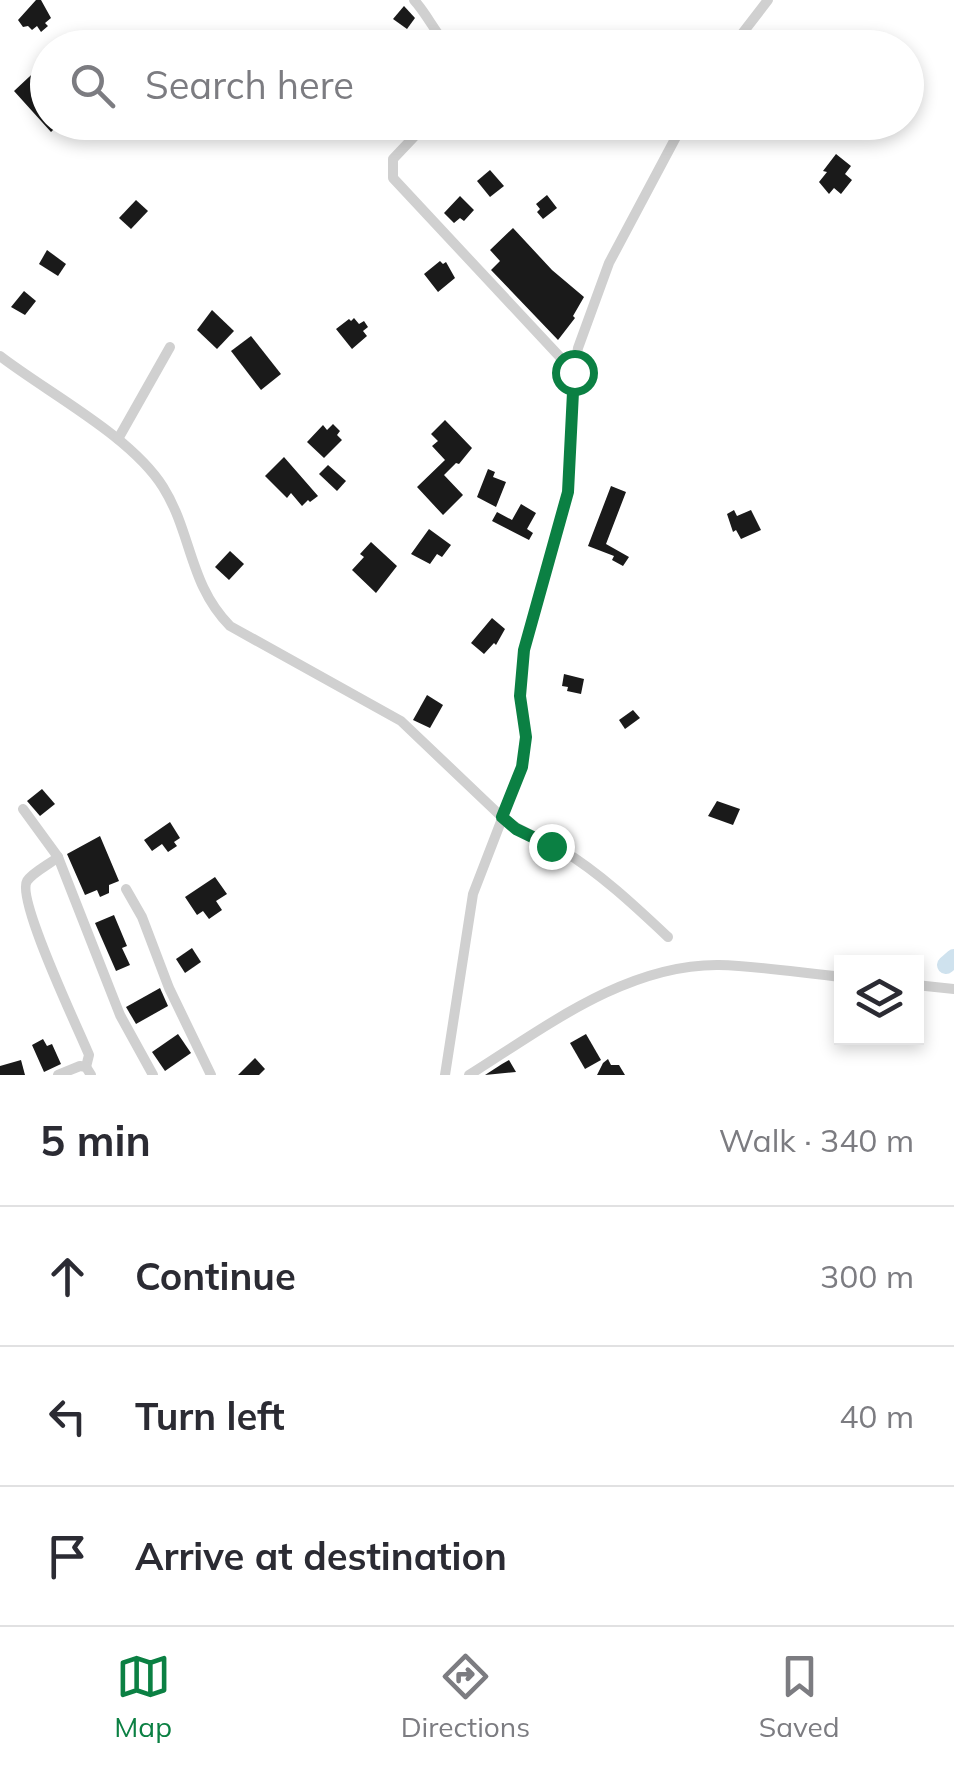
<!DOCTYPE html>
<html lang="en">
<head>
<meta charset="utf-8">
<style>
  :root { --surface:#fff; --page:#f7f7f7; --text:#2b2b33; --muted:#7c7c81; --line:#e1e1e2; --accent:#0b8043 }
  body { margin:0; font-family:Mulish,sans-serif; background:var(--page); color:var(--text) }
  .controls { position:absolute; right:30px; bottom:30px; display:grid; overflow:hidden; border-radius:0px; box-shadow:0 5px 15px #0003 }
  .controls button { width:90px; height:90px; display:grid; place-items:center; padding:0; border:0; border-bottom:2px solid var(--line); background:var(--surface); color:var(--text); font:50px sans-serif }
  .stop { position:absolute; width:30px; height:30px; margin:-22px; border:8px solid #0b8043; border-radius:50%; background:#fff }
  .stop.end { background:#0b8043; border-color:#fff; box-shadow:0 2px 10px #0008 }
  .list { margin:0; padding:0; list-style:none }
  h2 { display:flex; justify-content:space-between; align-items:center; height:130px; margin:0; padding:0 40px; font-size:42px }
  h2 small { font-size:32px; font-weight:400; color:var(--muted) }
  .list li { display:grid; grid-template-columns:65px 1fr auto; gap:30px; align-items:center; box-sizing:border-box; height:140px; padding:0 40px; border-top:2px solid var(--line) }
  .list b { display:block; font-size:38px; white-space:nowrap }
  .list em { font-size:32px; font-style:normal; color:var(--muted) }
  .icon { flex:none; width:55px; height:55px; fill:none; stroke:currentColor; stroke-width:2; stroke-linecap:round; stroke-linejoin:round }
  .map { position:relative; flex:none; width:954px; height:1075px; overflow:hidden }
  .search { position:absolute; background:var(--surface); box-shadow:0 5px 15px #0003; left:30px; right:30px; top:30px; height:110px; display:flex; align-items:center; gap:25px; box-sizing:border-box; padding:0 35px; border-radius:55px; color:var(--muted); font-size:38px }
  .sheet { height:550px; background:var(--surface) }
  nav { display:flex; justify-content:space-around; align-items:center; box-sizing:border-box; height:140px; border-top:2px solid var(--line); background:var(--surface); font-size:28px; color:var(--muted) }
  nav a { display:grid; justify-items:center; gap:5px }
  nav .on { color:var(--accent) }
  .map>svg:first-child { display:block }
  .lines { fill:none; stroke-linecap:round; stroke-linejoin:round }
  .river { stroke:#cfe2ee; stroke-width:18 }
  .building { fill:#1a1a1a }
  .street { stroke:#d0d0d0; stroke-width:10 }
  .route { stroke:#0b8043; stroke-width:12 }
</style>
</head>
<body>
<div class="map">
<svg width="954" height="1075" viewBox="0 0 954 1075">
  <rect width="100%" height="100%" fill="#fff"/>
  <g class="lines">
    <polyline class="river" points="946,965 954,958"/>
  </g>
  <g class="building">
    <polygon points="36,0 41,0 51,18 45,23 48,26 41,32 37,26 32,30 28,26 23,27 18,20"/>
    <polygon points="404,6 415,18 407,29 393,19"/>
    <polygon points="44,63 48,67 48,77 31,92 48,109 48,122 61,122 51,132 14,91"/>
    <polygon points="836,154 851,166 845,174 852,180 841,194 834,188 829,194 819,182 827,172 823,171"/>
    <polygon points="490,170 504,186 490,197 477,181"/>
    <polygon points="547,195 557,208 543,219 537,212 540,209 536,204"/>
    <polygon points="460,196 474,210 464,221 460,218 454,223 444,213"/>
    <polygon points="136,200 148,211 131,229 119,218"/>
    <polygon points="513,228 552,270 584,297 573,316 575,318 558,340 491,270 500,261 490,250"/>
    <polygon points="47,250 66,264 58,276 39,264"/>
    <polygon points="440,261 443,264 446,262 455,278 438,292 424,274"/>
    <polygon points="24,291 36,301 25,315 11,307"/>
    <polygon points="212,310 234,331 217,349 197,330"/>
    <polygon points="354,318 359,324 364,321 368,327 363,331 367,336 352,349 336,329 349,319 351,321"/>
    <polygon points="251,336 281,374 261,390 231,351"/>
    <polygon points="445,420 472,448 459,464 456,463 444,475 463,495 443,515 417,487 445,460 432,446 438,441 431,434"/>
    <polygon points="333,424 340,431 337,435 342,440 324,458 307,442 323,425 327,430"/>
    <polygon points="284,457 318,496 310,502 308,500 302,506 291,493 287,498 265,476"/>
    <polygon points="328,465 346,481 337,491 319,474"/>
    <polygon points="488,469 495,472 493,477 506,482 496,507 477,497"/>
    <polygon points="611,486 626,492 606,544 629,557 623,566 612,560 614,556 588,546"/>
    <polygon points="521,504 536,513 527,529 533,533 529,540 492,521 497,512 512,520"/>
    <polygon points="734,510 737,516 751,510 761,530 741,539 736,530 733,532 727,514"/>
    <polygon points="429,529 451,545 442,557 437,554 430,564 411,554"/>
    <polygon points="371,542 397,566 376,593 352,570 364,557 360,554"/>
    <polygon points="230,551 244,564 229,580 215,567"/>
    <polygon points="492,618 505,629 496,645 494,643 484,654 471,643"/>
    <polygon points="564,674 584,679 581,694 567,691 568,687 562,686"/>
    <polygon points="427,695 443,705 430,728 413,720"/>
    <polygon points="633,710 640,718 625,729 619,720"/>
    <polygon points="42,789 55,804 40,816 27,801"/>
    <polygon points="717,801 740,809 733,825 708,816"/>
    <polygon points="170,822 180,838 174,842 177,846 168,852 162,844 152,851 144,840"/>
    <polygon points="100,836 119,881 109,885 109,893 100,897 97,890 85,895 67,854"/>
    <polygon points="215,877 227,894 216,901 222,910 209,919 203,911 197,915 185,897"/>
    <polygon points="114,915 127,946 122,948 130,965 116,971 95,923"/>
    <polygon points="192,948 201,962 185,973 176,959"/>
    <polygon points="160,988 168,1006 136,1024 126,1007"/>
    <polygon points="178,1034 191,1053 165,1071 152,1052"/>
    <polygon points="586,1034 601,1060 585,1069 570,1043"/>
    <polygon points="43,1039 47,1046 52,1044 61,1064 44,1072 32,1045"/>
    <polygon points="255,1058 265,1069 259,1075 238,1075"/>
    <polygon points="608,1059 611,1065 619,1065 625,1075 597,1075 603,1063"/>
    <polygon points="21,1060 25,1075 0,1075 0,1066"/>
    <polygon points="509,1060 516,1072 485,1075 502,1064"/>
  </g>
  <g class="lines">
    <g class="street">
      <path d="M414,0C428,15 435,34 450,48"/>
      <polyline points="731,48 768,0"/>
      <polyline points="428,122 393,159 393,178 574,372"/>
      <path d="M0,356C48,393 131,436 163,487C192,533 189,585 230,626L401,721L505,820C523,834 544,839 562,850C600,873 636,907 668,937"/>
      <polyline points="118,439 170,347"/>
      <path d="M23,809L58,857C50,864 33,872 27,881C16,899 78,1028 89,1055L86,1067"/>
      <polyline points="58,857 120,1015 153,1075"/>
      <polyline points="126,889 142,917 169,988 211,1075"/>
      <polyline points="916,985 954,989"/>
      <polyline points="58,1075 80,1066 86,1067 91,1075"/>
      <polyline points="445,1075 473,894 522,767 526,737 520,696 524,650 568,492 574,372 578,348 609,263 684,122"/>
      <path d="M469,1075C544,1028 626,964 719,965C759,966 801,973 842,977"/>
    </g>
  </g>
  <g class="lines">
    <polyline class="route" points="551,846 516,829 502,817 522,767 526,737 520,696 524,650 568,492 574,372"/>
  </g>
</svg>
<div class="controls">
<button><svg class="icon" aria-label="layers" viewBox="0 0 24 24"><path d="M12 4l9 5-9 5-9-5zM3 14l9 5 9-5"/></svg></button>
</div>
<div class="stop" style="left:574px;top:372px"></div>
<div class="stop end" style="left:551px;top:846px"></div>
<div class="search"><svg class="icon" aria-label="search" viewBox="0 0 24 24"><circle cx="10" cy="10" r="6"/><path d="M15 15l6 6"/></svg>Search here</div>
</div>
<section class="sheet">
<h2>5 min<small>Walk · 340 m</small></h2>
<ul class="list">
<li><svg class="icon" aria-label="ahead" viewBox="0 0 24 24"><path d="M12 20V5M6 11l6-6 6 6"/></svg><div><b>Continue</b></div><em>300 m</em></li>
<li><svg class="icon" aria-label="left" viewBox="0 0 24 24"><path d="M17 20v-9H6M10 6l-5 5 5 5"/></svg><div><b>Turn left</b></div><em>40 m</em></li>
<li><svg class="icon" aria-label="arrive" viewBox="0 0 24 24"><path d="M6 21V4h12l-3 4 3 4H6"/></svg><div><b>Arrive at destination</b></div></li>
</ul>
</section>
<nav>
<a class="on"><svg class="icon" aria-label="map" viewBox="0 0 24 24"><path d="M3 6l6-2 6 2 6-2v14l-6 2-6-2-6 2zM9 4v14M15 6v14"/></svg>Map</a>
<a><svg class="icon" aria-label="directions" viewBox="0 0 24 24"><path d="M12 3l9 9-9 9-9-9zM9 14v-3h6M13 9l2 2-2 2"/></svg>Directions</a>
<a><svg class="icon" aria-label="saved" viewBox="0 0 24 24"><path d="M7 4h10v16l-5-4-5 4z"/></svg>Saved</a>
</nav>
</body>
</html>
